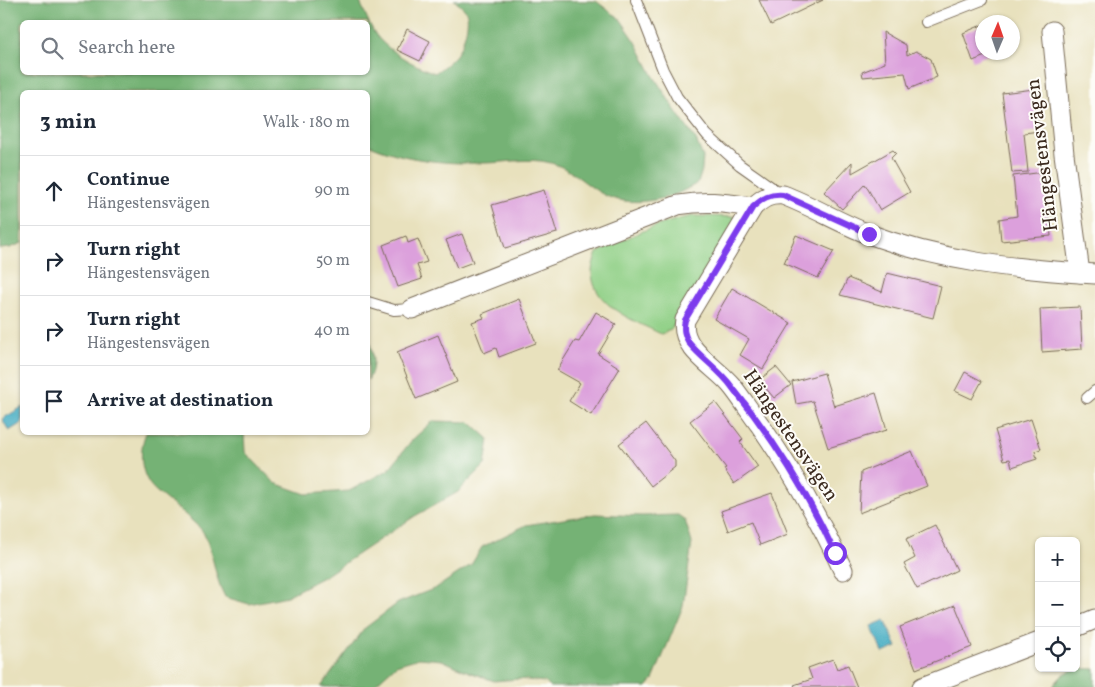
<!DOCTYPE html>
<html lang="en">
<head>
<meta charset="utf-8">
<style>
  :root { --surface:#fff; --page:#f6f6f7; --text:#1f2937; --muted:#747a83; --line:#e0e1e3 }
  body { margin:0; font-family:Vollkorn,serif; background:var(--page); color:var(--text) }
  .controls { position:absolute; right:15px; bottom:15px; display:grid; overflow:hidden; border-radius:8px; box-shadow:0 1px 4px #0004 }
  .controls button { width:45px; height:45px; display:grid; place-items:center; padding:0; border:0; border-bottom:1px solid var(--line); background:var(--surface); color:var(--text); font:25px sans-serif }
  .compass { position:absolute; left:975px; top:15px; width:45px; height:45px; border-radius:50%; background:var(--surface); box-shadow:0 1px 4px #0004; rotate:2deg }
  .stop { position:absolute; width:15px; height:15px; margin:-11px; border:4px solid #7c3aed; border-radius:50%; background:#fff }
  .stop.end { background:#7c3aed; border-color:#fff; box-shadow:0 1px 5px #0008 }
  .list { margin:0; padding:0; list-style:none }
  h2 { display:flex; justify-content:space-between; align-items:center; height:65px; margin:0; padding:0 20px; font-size:21px }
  h2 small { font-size:16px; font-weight:400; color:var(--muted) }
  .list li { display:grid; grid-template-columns:32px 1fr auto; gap:15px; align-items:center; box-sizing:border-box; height:70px; padding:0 20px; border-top:1px solid var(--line) }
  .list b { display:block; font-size:19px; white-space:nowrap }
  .list p { margin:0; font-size:16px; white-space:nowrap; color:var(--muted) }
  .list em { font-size:16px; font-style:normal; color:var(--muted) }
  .icon { flex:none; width:28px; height:28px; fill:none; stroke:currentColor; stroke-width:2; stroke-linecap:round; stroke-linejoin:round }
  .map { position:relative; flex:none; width:1095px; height:687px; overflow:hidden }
  .search { position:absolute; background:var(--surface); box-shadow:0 1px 4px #0004; left:20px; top:20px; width:350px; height:55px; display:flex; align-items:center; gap:12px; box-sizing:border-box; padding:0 18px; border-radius:8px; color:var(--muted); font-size:19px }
  .panel { position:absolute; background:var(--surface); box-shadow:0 1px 4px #0004; left:20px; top:90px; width:350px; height:345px; border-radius:8px }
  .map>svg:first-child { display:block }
  .green { fill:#91d087; stroke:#667d52 }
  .forest { fill:#74b274; stroke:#586e49; fill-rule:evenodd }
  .water { fill:#41aac1; stroke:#3e6a70 }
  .building { fill:#dca0dc }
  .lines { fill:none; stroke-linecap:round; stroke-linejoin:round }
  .lane-casing { stroke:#786a56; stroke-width:12 }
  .street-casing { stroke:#786a56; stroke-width:21 }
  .lane { stroke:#fff; stroke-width:10 }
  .street { stroke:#fff; stroke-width:19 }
  .route { stroke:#7c3aed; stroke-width:6 }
  .labels { text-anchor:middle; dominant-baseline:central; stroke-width:4; stroke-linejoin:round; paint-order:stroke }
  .street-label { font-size:20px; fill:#3b2a1e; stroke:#fdfcf7 }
</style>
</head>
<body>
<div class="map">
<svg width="1095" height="687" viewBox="0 0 1095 687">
  <rect width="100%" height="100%" fill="#fdfcf7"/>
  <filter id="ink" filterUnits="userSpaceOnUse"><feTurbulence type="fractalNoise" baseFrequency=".02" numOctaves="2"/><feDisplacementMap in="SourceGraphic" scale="10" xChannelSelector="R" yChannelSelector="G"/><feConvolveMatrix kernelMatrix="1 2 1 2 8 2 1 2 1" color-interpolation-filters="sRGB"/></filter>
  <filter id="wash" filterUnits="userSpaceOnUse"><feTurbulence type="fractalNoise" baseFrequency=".0096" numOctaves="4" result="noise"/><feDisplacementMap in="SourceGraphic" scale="20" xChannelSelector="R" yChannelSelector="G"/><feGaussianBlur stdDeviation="1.12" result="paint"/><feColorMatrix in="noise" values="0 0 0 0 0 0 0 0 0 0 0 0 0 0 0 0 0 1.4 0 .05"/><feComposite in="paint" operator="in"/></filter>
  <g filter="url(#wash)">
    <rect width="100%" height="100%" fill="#e8e1bd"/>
    <path class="green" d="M693,216L741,217L671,330L661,334C635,321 592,306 592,272C592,265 595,259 597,253C630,236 657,223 693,216Z"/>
    <g class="forest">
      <path d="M0,0H359C364,10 368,22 374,32C385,50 415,66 435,73C442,68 450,62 456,55C462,47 472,19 465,10C463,7 457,3 454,0L596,1L621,20L636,42L653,75L675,110L696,140L703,157L702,170L698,183C690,187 682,192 674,195C660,200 640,203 625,201C594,198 580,171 551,163C529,157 506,163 483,163C444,164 403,160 368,144V92H22V243L10,248L0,249ZM368,22V72H22V22Z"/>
      <path d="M368,338C373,353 376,366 368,380Z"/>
      <path d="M433,421L470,422L489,439L485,465L458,492L415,516L325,576L287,596L249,604L225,597C214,577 214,553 203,532C200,527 194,523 190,519C180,509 168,502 157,492C140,478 138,452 146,433H244L245,452L275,483L306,494L349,491L388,470L412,440Z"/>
      <polygon points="595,514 642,516 678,515 685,520 692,543 683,606 653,680 647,687 550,687 545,682 519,679 494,681 464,670 442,660 419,658 396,665 372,687 321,687 365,628 398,603 436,588 471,565 482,547 526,525"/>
      <path d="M1095,669V687H1053C1064,669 1075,668 1095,669Z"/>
    </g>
    <g class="water">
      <polygon points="22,407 22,423 9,431 2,419"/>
      <polygon points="885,620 897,647 883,653 871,626"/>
    </g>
    <g id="blocks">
      <g class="building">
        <polygon points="759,0 823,0 771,25"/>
        <polygon points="1005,17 1007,22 990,22"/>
        <polygon points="982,25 982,52 995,52 973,61 963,33"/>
        <polygon points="407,29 430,41 420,61 397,50"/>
        <polygon points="883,32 906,45 907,55 916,51 931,59 937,77 909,89 905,73 863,77 862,72 885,63"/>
        <polygon points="1034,89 1039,131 1024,133 1028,172 1012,173 1002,93"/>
        <polygon points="893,150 896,153 891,158 910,192 880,210 865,184 842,209 824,192 852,162 852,173"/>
        <polygon points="1044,172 1051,236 1001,241 999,219 1017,216 1013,176"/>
        <polygon points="544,190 557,233 505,248 492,205"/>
        <polygon points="462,234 473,262 457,268 446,240"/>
        <polygon points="796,235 834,251 818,278 784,263"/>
        <polygon points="406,236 408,243 418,239 427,262 417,265 422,279 398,287 383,245"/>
        <polygon points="887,273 941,286 933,318 840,295 848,278 882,292"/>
        <polygon points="732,288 791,323 763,369 740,355 749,339 714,319"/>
        <polygon points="519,299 536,343 499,357 496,348 484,353 472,322 484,318 482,314"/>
        <polygon points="1080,307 1082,349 1042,352 1040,309"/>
        <polygon points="596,312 616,324 598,354 620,368 591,415 569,401 580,383 557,370 575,341 579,342"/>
        <polygon points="438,335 457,382 416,399 397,352"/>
        <polygon points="776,367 791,385 774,398 759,380"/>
        <polygon points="965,372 982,381 972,399 955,391"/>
        <polygon points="824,373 834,406 876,393 887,430 828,448 813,401 796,404 792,382"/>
        <polygon points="715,402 743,439 740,442 758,467 734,484 724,469 726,468 690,421"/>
        <polygon points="1031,419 1041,449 1035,451 1037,459 1012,467 1010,459 1004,460 995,430"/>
        <polygon points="646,423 675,461 675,467 651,486 619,444"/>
        <polygon points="912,451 927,486 859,513 861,472"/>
        <polygon points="772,493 788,534 760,545 751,522 728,531 721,511"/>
        <polygon points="935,525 957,570 917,589 904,564 915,558 906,539"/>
        <polygon points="955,605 972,647 916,669 900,627"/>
        <polygon points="833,659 837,669 848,665 857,687 795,687 794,685 812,679 808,668"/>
      </g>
    </g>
  </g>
  <g filter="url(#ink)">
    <use href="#blocks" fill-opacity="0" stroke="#786a56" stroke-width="1"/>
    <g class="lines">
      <defs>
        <g id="lane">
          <polyline points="636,0 663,70 677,97 707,135 740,165 781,194"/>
          <polyline points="926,22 982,0"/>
          <polyline points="368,302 394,310 412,309"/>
          <polyline points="1087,398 1095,391"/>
        </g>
        <g id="street">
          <polyline points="1052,31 1064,154 1080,273"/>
          <path d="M412,309L678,205C708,200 724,203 753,207"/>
          <path d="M843,570C819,518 792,471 760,425C750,412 741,397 731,385C715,366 679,348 685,320L753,207C763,198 769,194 783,195C812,206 838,222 866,233C943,262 1015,269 1095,274"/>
          <polyline points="1076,627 1095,619"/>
          <polyline points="922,687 1039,642"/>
        </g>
      </defs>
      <use href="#lane" class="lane-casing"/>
      <use href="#street" class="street-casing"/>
      <use href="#lane" class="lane"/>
      <use href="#street" class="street"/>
    </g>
  </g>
  <g class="lines" filter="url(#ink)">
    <path class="route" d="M835,553C808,494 773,438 732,387C720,370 702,359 689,343C684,335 683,329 685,320L753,207C763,198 769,194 783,195L869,234"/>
  </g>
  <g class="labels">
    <g class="street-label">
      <text transform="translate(1043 155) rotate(-97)">Hängestensvägen</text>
      <text transform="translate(790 436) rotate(56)">Hängestensvägen</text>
    </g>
  </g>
</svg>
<div class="controls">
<button>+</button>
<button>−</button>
<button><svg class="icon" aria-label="locate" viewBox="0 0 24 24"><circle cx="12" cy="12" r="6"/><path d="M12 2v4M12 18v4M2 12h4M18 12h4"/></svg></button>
</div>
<svg class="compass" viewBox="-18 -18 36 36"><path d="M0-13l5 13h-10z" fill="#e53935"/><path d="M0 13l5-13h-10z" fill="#747a83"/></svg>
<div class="stop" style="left:835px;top:553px"></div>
<div class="stop end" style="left:869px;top:234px"></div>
<div class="search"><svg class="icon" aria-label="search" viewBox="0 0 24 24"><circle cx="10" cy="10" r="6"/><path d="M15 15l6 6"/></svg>Search here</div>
<section class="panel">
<h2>3 min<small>Walk · 180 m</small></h2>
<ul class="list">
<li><svg class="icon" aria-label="ahead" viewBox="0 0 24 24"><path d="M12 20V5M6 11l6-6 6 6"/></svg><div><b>Continue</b><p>Hängestensvägen</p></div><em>90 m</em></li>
<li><svg class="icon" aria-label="right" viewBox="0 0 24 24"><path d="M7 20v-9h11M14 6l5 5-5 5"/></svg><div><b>Turn right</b><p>Hängestensvägen</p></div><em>50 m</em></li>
<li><svg class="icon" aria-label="right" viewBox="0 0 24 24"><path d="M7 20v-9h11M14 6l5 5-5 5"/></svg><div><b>Turn right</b><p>Hängestensvägen</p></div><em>40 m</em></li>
<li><svg class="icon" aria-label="arrive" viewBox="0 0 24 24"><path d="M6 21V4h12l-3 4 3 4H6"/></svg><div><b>Arrive at destination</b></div></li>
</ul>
</section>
</div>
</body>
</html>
